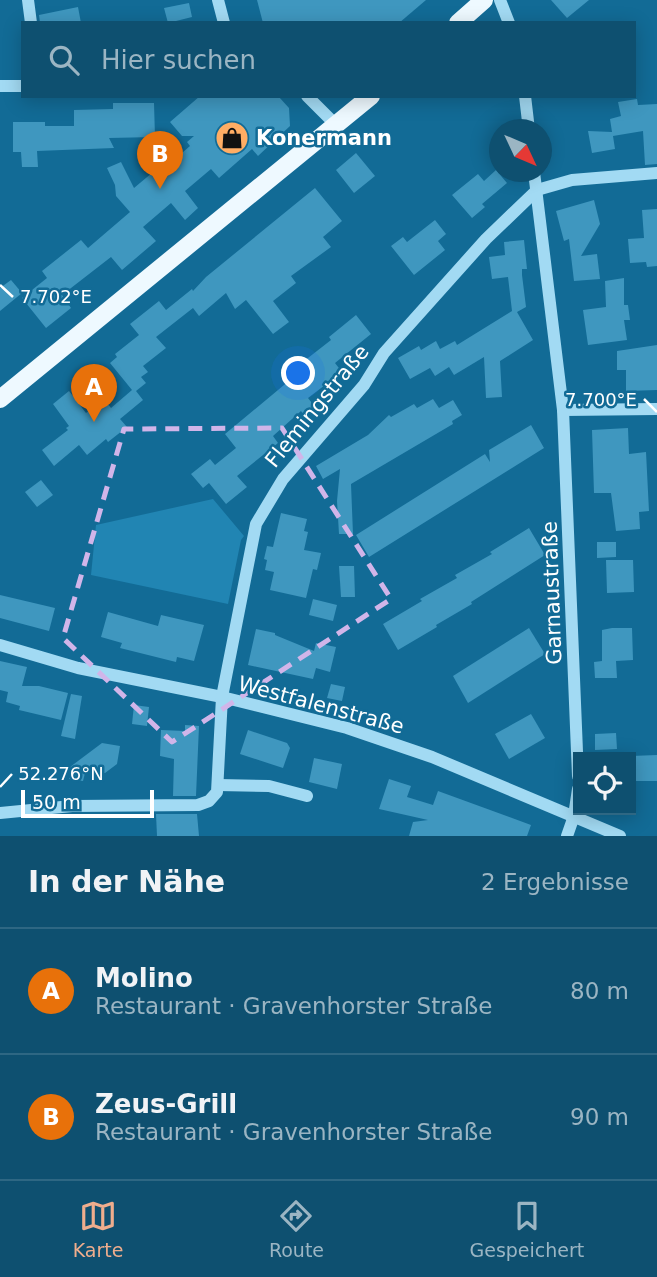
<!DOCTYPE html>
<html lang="de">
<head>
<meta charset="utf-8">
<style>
  :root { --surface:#0e5070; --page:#1c5a78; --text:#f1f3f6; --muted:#9bb5c3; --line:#2e6783; --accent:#eead8d }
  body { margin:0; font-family:"DejaVu Sans",sans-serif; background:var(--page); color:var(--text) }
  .controls { position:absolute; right:21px; bottom:21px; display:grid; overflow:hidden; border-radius:0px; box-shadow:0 4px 18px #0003 }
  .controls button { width:63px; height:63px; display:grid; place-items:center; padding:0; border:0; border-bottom:2px solid var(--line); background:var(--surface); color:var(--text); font:35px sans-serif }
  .compass { position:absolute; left:489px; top:119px; width:63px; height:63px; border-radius:50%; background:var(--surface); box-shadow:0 4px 18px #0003; rotate:134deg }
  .scale { position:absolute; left:21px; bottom:18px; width:133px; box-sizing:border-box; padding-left:7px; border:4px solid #fff; border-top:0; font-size:19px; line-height:24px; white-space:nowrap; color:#fff; -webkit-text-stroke:5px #126b96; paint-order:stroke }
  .you { position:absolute; left:299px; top:374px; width:24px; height:24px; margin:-18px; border:5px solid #fff; border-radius:50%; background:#1a73e8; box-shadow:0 0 0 10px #1a73e833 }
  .badge { display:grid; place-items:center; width:46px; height:46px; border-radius:50%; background:var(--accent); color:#fff; font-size:23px; font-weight:700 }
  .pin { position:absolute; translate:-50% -58px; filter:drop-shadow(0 2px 4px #0008) }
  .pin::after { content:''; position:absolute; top:37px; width:24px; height:21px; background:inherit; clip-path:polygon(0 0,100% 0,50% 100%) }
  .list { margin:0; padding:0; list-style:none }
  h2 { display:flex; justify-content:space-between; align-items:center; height:91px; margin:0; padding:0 28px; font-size:30px }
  h2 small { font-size:23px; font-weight:400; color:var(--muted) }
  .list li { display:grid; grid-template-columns:46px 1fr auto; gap:21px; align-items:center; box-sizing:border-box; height:126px; padding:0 28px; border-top:2px solid var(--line) }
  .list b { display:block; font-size:26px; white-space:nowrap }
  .list p { margin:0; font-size:23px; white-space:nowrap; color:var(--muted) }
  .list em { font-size:23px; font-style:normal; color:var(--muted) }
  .icon { flex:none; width:38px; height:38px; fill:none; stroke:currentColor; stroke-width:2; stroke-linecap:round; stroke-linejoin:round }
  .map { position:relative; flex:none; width:657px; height:836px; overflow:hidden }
  .search { position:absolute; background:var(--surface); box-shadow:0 4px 18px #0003; left:21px; right:21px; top:21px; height:77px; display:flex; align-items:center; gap:18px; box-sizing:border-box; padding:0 24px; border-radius:0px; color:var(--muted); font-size:26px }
  .sheet { height:343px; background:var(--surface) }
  nav { display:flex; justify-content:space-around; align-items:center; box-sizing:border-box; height:98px; border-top:2px solid var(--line); background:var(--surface); font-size:19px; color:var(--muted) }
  nav a { display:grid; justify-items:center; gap:4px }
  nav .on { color:var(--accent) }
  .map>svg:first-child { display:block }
  .green { fill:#2185b3 }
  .building { fill:#3f97bf }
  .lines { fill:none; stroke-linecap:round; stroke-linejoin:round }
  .minor { stroke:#a2daf3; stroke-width:12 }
  .major { stroke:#eef9ff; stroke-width:18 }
  .marked { fill:none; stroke:#d1b5e9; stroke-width:5; stroke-dasharray:14 9; stroke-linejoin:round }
  .ticks { fill:none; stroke:#fff; stroke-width:2.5 }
  .labels { text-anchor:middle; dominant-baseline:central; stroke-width:5; stroke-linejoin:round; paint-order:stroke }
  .poi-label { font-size:21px; font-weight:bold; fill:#fff; stroke:#126b96; text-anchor:start }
  .street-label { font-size:21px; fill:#fff; stroke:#126b96 }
  .ticks-label { font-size:18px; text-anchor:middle; fill:#fff; stroke:#126b96; stroke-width:5; stroke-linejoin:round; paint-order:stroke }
</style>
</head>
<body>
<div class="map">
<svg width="657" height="836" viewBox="0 0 657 836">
  <rect width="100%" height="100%" fill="#126b96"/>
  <polygon class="green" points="213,499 244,536 241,540 228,604 91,575 96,525"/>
  <g class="building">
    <polygon points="257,0 426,0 399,23 263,23"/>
    <polygon points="551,0 589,0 567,18"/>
    <polygon points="189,3 192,17 168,23 164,8"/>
    <polygon points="78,7 81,23 40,23 39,15"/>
    <polygon points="200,96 279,97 289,108 290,126 258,156 252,149 219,178 211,169 185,191 198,208 185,220 171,203 143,227 156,241 122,270 111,257 62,295 71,308 46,328 22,298 47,278 42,271 81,240 88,248 130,212 116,196 115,185 107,168 121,162 134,188 165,162 168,165 190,146 187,142 194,136 182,136 170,122"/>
    <polygon points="637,99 638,105 657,104 657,164 645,165 643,131 613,136 615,149 592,153 588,131 612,132 610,119 621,116 618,102"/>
    <polygon points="113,103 154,103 155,137 109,138 114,148 37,151 38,167 22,167 21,152 13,152 13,122 45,122 45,126 74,126 74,110 113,109"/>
    <polygon points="356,153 375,176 354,193 336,170"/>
    <polygon points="496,170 507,183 482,204 485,207 472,218 452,195 478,174 484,181"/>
    <polygon points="315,188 342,221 323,237 331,247 291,276 296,283 273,301 289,322 273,334 246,300 235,309 226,293 199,316 193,308 156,337 166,348 143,366 148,372 141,377 146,383 136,391 143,400 120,419 127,427 108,442 106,439 87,455 79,445 54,466 42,450 68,430 66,428 69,426 53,404 69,391 86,413 104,399 111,408 132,390 110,363 117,357 115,354 139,335 130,324 159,301 166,310 192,289 193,291 206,277"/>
    <polygon points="594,200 600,224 581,256 597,254 600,279 574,281 569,239 564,241 556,211"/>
    <polygon points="657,209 657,266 647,267 646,262 630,263 628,239 644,238 642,210"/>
    <polygon points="435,220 446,234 438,241 445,250 414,275 391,246 403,237 407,242"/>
    <polygon points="524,240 527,269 522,269 522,275 526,307 517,312 533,340 500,361 502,397 486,398 484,357 454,375 449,367 435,376 430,368 410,379 398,358 419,346 421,350 436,341 440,349 455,341 457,345 512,311 508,277 492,279 489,257 505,255 504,242"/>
    <polygon points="624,278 624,305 628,305 630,320 624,320 627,340 588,345 583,310 606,307 605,281"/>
    <polygon points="11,280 22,293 0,311 0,288"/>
    <polygon points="356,315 371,334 335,363 342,372 308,398 315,407 304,415 301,411 273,436 278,443 237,476 247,487 226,504 209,483 203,488 191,474 210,459 215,465 236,448 225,434 302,370 299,365 331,340 329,337"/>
    <polygon points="657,345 657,390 626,391 626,370 617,370 617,351"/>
    <polygon points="433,399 439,408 453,400 462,415 452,421 453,424 351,484 353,534 339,534 337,501 340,469 323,479 316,466 368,435 389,415 391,417 414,404 417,408"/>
    <polygon points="531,425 544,448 369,557 356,535 485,454 490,462 489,450"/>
    <polygon points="628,428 629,454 646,452 649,511 639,512 640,529 616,531 611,493 594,493 592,430"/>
    <polygon points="41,480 53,495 37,507 25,492"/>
    <polygon points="281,513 307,519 304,531 308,532 304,550 321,553 317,570 313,569 306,598 270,590 274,572 265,570 267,560 264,559 267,546 273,547"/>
    <polygon points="529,528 545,555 471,602 472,604 436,625 437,627 398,650 383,624 422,601 420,599 457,578 455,575 492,554 490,552"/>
    <polygon points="597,542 616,542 616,557 597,558"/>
    <polygon points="606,560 633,560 634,592 607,593"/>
    <polygon points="339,566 354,566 355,597 341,597"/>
    <polygon points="0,595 55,608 49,631 0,618"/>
    <polygon points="313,599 337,605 333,621 309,615"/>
    <polygon points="108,612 158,626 161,615 204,625 194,661 177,657 176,662 120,648 122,643 101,637"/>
    <polygon points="529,628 545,654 468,703 453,676"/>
    <polygon points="612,628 632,628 633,660 616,661 617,678 595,678 594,662 602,661 602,630"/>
    <polygon points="256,629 275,633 275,635 314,651 316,643 336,647 330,672 316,668 313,679 248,665"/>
    <polygon points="0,661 27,667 22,686 39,686 68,693 61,720 19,710 20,706 6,702 8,692 0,690"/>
    <polygon points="331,684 345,687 342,701 327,698"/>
    <polygon points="71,694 82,696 75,739 61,736"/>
    <polygon points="134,705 149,707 147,726 132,724"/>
    <polygon points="531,714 545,738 509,759 495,734"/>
    <polygon points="185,725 199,726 196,796 173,796 174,759 160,756 161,730 185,731"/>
    <polygon points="248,730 287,743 290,748 283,768 240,754"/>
    <polygon points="616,733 617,749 595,750 595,734"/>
    <polygon points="102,743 120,746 117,764 105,773 85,773 83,781 69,779 71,771 66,770"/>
    <polygon points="657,755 657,781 631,781 631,756"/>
    <polygon points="314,758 342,764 337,789 309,782"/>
    <polygon points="389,779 411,786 407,797 433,805 438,791 531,825 527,836 409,836 413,822 428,820 379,809"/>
    <polygon points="156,814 197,814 199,836 157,836"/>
  </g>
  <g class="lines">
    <g class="minor">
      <polyline points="28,0 31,23"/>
      <polyline points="218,0 224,23"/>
      <polyline points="500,0 509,23"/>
      <polyline points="0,86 23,86"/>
      <polyline points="307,96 336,125"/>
      <polyline points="525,96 529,130"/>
      <polyline points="534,172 563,410 578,776"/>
      <polyline points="563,410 657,409"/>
      <polyline points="0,645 78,668 222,697 347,728 432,757 620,836"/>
      <polyline points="218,785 269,786 307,796"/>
      <polyline points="0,813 72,806 198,805 209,801 217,792 222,697 256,524 283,479 364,385 384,353 486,239 537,190 572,180 657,173"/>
      <polyline points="567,836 574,816 578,789"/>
    </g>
    <g class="major">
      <polyline points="458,23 484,0"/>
      <polyline points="0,399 371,96"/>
    </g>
  </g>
  <path class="marked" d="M282,428L391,599L172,742L63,638L124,429Z"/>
  <path class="ticks" d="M0,285L13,297M644,399L657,412M0,787L12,774"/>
  <defs>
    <symbol id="shop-disc" viewBox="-11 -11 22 22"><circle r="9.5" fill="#ffad64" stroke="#126b96"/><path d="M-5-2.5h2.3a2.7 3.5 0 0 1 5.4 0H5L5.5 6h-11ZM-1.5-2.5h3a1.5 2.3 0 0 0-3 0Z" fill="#111"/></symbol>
  </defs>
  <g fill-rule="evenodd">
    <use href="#shop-disc" x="213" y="119" width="38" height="38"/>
  </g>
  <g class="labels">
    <g class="poi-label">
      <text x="256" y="138">Konermann</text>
    </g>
    <g class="street-label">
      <text transform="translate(317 406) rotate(-51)">Flemingstraße</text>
      <text transform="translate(552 593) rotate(-92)">Garnaustraße</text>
      <text transform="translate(321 705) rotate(15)">Westfalenstraße</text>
    </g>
  </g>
  <g class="ticks-label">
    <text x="56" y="303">7.702°E</text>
    <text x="601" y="406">7.700°E</text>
    <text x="61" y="780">52.276°N</text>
  </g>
</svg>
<div class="controls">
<button><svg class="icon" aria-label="locate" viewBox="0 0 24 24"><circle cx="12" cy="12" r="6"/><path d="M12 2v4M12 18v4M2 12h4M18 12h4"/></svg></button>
</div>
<svg class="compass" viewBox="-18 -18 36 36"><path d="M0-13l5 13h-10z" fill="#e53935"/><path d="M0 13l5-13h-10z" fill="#9bb5c3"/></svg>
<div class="scale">50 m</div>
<div class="you"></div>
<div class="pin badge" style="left:94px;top:422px;background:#e8710a">A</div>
<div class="pin badge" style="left:160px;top:189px;background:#e8710a">B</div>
<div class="search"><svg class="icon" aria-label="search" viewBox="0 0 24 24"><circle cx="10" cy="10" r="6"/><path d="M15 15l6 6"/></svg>Hier suchen</div>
</div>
<section class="sheet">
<h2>In der Nähe<small>2 Ergebnisse</small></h2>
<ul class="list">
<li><span class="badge" style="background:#e8710a">A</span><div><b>Molino</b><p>Restaurant · Gravenhorster Straße</p></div><em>80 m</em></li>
<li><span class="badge" style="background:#e8710a">B</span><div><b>Zeus-Grill</b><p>Restaurant · Gravenhorster Straße</p></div><em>90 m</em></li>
</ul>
</section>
<nav>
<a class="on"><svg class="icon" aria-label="map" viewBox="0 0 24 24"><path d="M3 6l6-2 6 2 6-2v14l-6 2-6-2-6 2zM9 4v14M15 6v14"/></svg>Karte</a>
<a><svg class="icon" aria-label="directions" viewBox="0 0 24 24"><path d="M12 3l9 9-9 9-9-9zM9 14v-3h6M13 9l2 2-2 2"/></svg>Route</a>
<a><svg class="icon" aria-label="saved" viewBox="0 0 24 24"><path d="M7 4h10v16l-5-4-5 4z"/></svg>Gespeichert</a>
</nav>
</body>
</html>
